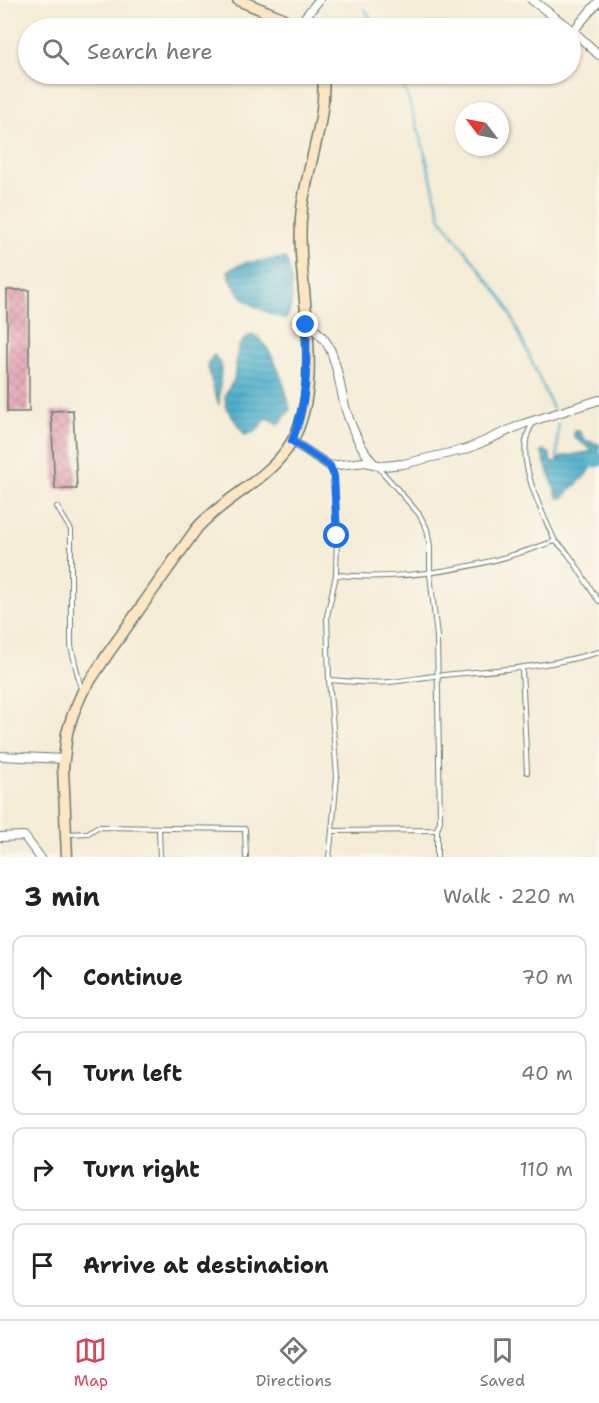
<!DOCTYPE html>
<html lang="en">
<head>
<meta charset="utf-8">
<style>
  :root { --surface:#fff; --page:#f6f6f6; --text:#222; --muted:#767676; --line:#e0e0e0; --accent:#d1495b }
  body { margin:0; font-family:"Shantell Sans",sans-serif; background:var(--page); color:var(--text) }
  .compass { position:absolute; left:455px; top:102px; width:54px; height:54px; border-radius:50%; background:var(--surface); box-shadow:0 2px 4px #0004; rotate:302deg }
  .stop { position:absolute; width:18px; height:18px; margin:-14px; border:4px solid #1a73e8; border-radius:50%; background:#fff }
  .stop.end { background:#1a73e8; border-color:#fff; box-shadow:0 2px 6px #0008 }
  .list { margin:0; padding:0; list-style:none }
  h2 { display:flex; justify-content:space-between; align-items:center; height:78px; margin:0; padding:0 24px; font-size:26px }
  h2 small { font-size:20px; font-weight:400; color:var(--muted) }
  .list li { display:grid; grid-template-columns:39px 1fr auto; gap:18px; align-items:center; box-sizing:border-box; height:84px; margin:0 12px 12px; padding:0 12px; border:2px solid var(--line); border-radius:12px }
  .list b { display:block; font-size:22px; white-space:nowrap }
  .list em { font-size:20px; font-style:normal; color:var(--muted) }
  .icon { flex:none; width:33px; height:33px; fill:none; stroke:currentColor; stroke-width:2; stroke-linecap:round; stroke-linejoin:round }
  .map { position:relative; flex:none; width:599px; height:857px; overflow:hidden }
  .search { position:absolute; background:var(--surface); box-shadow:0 2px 4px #0004; left:18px; right:18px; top:18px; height:66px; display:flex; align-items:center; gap:15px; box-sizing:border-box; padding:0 21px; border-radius:33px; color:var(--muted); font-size:22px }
  .sheet { height:462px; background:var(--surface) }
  nav { display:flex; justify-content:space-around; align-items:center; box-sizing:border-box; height:84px; border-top:2px solid var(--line); background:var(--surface); font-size:16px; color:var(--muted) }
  nav a { display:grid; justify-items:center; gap:3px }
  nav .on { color:var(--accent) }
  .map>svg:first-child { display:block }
  .water { fill:url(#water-rules); stroke:#367680; stroke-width:1.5 }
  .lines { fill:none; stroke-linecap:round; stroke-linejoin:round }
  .stream { stroke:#4caecb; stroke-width:2 }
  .river { stroke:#4caecb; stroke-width:14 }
  .building { fill:url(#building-cross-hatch) }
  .service-casing { stroke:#6a7a6d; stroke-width:6 }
  .minor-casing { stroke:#6a7a6d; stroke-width:10 }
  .secondary-casing { stroke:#6a7a6d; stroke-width:13 }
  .service { stroke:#fff; stroke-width:4 }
  .minor { stroke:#fff; stroke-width:8 }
  .secondary { stroke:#fce6c4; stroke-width:10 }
  .route { stroke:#1a73e8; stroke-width:8 }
</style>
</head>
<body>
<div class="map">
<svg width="599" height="857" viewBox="0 0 599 857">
  <defs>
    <pattern id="water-rules" width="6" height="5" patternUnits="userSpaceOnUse" patternTransform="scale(1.5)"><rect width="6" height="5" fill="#4caecb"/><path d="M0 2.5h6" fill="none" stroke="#3f8fa6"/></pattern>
    <pattern id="building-cross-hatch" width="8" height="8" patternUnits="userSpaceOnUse" patternTransform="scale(1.5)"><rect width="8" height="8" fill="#e096af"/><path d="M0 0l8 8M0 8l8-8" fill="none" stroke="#b57c8f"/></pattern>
  </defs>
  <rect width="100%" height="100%" fill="#fbf7ec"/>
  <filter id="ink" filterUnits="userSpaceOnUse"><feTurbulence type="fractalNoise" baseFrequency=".0167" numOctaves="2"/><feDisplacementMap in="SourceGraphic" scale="12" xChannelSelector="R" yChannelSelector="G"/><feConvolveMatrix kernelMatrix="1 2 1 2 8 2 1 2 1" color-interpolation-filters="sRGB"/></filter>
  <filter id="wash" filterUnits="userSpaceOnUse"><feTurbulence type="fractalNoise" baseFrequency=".008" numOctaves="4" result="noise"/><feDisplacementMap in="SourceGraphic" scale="24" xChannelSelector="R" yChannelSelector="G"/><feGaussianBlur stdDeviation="1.35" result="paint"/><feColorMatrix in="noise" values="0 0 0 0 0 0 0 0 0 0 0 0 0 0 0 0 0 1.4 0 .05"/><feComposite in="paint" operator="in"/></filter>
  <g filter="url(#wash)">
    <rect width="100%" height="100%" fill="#f5ecd7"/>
    <g class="water">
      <path d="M285,258C293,273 295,304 286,319C261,312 235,300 228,271L243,263Z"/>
      <path d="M253,335C271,341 287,391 290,410L279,424L267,418L256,431L245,435L226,407L225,395L234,380L238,348L246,337Z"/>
      <path d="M214,355L221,365L219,404C212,391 212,378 207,364Z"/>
      <path d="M574,431H579L585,440L599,444C599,470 578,480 564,497L558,498L541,452L543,450L550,454V460L554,464L561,457L593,451L574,437Z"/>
    </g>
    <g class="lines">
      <g class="stream">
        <polyline points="365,9 377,28"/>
        <polyline points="400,74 421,138 441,219 505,302 553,409"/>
        <polyline points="557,459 558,424"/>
      </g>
      <polyline class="river" points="595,461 599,459"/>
    </g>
    <g id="blocks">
      <g class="building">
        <rect x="7" y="290" width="22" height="122"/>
        <polygon points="73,410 77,489 55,489 51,411"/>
      </g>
    </g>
  </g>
  <g filter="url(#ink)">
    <use href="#blocks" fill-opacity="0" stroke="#6a7a6d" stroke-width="1.5"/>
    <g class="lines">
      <defs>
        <g id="service">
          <path d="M535,421C509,450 542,512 555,541"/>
          <path d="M331,466L334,476L337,536L336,575L327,616L329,680C349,681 369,684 389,682C407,681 425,676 444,675C497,670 548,667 599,652"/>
          <polyline points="57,507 71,530 71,646 81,689"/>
          <path d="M336,575C411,581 485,567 555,541C574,555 584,582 599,601"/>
          <polyline points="522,669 527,772"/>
          <polyline points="329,680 337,776 332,831"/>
          <polyline points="159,828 160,857"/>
          <polyline points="437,830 437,857"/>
          <polyline points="69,834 88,833 97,827 245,829 246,857"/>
          <polyline points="329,857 332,831 437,830 440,821 437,637 430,574 430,547 427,529 419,514 377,466"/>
        </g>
        <g id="minor">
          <polyline points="532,0 569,28"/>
          <polyline points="599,1 573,31 599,55"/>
          <polyline points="296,28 319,0"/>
          <path d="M306,325C338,338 337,381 346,410C352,429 361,449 374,464"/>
          <polyline points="292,441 330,466 365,462 383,466 403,464 467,449 523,424 599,400"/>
          <polyline points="0,756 64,759"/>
          <polyline points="0,837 24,836 40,857"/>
        </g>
        <g id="secondary">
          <polyline points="238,0 280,17 297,28"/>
          <path d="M67,857L63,768L67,733L73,714L82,693L107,655L197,528C226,496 269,480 291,443C329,378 293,280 302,208C308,162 327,120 323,74"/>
        </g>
      </defs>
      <use href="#service" class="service-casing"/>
      <use href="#minor" class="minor-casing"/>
      <use href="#secondary" class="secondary-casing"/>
      <use href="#service" class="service"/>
      <use href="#minor" class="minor"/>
      <use href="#secondary" class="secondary"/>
    </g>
  </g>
  <g class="lines" filter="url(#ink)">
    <path class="route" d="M306,325C307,366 308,403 292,441L330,466L334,476L337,536"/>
  </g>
</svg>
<svg class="compass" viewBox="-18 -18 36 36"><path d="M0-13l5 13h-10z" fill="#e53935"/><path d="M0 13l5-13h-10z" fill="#767676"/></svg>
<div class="stop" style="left:337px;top:536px"></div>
<div class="stop end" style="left:306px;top:325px"></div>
<div class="search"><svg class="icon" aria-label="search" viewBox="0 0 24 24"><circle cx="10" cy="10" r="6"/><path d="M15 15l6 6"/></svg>Search here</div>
</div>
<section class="sheet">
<h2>3 min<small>Walk · 220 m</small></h2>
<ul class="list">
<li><svg class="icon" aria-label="ahead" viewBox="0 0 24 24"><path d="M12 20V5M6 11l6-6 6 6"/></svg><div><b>Continue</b></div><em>70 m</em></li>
<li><svg class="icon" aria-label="left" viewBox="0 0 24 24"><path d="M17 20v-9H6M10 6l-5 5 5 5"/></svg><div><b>Turn left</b></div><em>40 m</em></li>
<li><svg class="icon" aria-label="right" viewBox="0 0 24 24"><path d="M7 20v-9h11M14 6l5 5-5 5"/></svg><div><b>Turn right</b></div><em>110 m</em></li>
<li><svg class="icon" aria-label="arrive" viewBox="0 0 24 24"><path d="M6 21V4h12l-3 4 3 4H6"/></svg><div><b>Arrive at destination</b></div></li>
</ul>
</section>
<nav>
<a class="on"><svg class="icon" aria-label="map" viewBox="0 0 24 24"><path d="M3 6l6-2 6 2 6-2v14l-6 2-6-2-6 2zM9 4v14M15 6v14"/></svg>Map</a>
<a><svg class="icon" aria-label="directions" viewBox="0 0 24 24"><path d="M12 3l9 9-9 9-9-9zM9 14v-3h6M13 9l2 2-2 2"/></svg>Directions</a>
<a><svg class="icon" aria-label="saved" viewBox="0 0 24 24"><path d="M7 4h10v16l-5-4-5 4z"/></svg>Saved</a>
</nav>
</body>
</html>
